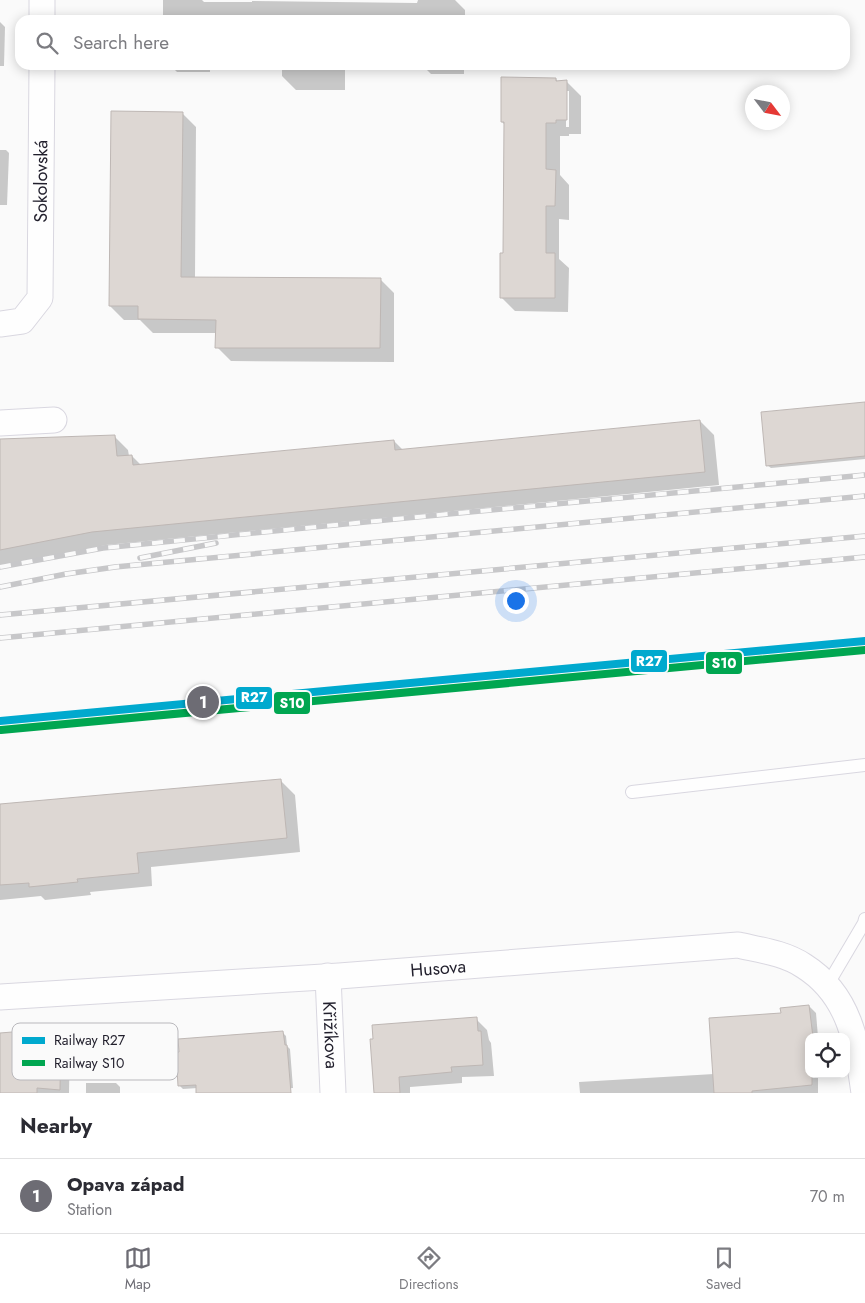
<!DOCTYPE html>
<html lang="en">
<head>
<meta charset="utf-8">
<style>
  :root { --surface:#fff; --page:#f2f2f3; --text:#2b2b33; --muted:#7c7c81; --line:#e1e1e2; --accent:#6d6c74 }
  body { margin:0; font-family:Jost,sans-serif; background:var(--page); color:var(--text) }
  .controls { position:absolute; right:15px; bottom:15px; display:grid; overflow:hidden; border-radius:10px; box-shadow:0 2px 12px #0003 }
  .controls button { width:45px; height:45px; display:grid; place-items:center; padding:0; border:0; border-bottom:1px solid var(--line); background:var(--surface); color:var(--text); font:25px sans-serif }
  .compass { position:absolute; left:745px; top:85px; width:45px; height:45px; border-radius:50%; background:var(--surface); box-shadow:0 2px 12px #0003; rotate:122deg }
  .you { position:absolute; left:515px; top:600px; width:18px; height:18px; margin:-12px; border:4px solid #fff; border-radius:50%; background:#1a73e8; box-shadow:0 0 0 8px #1a73e833 }
  .badge { display:grid; place-items:center; width:32px; height:32px; border-radius:50%; background:var(--accent); color:#fff; font-size:16px; font-weight:700 }
  .pin { position:absolute; translate:-50% -50%; border:2px solid #fff; box-shadow:0 1px 5px #0006 }
  .list { margin:0; padding:0; list-style:none }
  h2 { display:flex; justify-content:space-between; align-items:center; height:65px; margin:0; padding:0 20px; font-size:21px }
  h2 small { font-size:16px; font-weight:400; color:var(--muted) }
  .list li { display:grid; grid-template-columns:32px 1fr auto; gap:15px; align-items:center; box-sizing:border-box; height:75px; padding:0 20px; border-top:1px solid var(--line) }
  .list b { display:block; font-size:19px; white-space:nowrap }
  .list p { margin:0; font-size:16px; white-space:nowrap; color:var(--muted) }
  .list em { font-size:16px; font-style:normal; color:var(--muted) }
  .icon { flex:none; width:28px; height:28px; fill:none; stroke:currentColor; stroke-width:2; stroke-linecap:round; stroke-linejoin:round }
  .map { position:relative; flex:none; width:865px; height:1093px; overflow:hidden }
  .search { position:absolute; background:var(--surface); box-shadow:0 2px 12px #0003; left:15px; right:15px; top:15px; height:55px; display:flex; align-items:center; gap:12px; box-sizing:border-box; padding:0 18px; border-radius:15px; color:var(--muted); font-size:19px }
  .sheet { height:140px; background:var(--surface) }
  nav { display:flex; justify-content:space-around; align-items:center; box-sizing:border-box; height:70px; border-top:1px solid var(--line); background:var(--surface); font-size:14px; color:var(--muted) }
  nav a { display:grid; justify-items:center; gap:2px }
  nav .on { color:var(--accent) }
  .map>svg:first-child { display:block }
  .shadow { fill:#0003; fill-rule:evenodd }
  .building { fill:#ddd7d3; stroke:#beb7b4 }
  .lines { fill:none; stroke-linecap:round; stroke-linejoin:round }
  .lane-casing { stroke:#d9d7e0; stroke-width:14 }
  .street-casing { stroke:#d9d7e0; stroke-width:27 }
  .lane { stroke:#fefefe; stroke-width:12 }
  .street { stroke:#fefefe; stroke-width:25 }
  .rail-casing { stroke:#c7c7c9; stroke-width:5.5 }
  .rail { stroke:#fafafa; stroke-width:4; stroke-dasharray:11; stroke-linecap:butt }
  .rail-1-casing { stroke:#fafafa; stroke-width:11 }
  .rail-2-casing { stroke:#fafafa; stroke-width:11 }
  .rail-1 { stroke:#00a9ce; stroke-width:8 }
  .rail-2 { stroke:#00a651; stroke-width:8 }
  .labels { text-anchor:middle; dominant-baseline:central; stroke-width:4; stroke-linejoin:round; paint-order:stroke }
  .street-label { font-size:18px; fill:#211f2c; stroke:#fafafa }
  .key { fill:#fafafa; stroke:#b9b8bc; stroke-width:1 }
  .key-label { font-size:14px; fill:#211f2c }
  .line-badge { stroke:#fafafa; stroke-width:2 }
  .badge-label { font-size:14px; text-anchor:middle; font-weight:bold; fill:#fff }
</style>
</head>
<body>
<div class="map">
<svg width="865" height="1093" viewBox="0 0 865 1093">
  <rect width="100%" height="100%" fill="#fafafa"/>
  <g class="shadow">
    <polygon points="163,0 202,0 204,2 252,2 252,1 417,3 418,0 455,0 465,10 465,20 163,20"/>
    <polygon points="0,22 5,27 4,66 0,66"/>
    <polygon points="170,65 210,65 210,72 177,72"/>
    <polygon points="270,65 464,65 464,74 431,74 423,66 345,65 345,90 296,90 282,76 282,65"/>
    <path d="M556,79L558,82H567L581,96V134H569V136H560V175L569,185V220L559,219V259L569,268L568,312L515,311L501,297L505,254V125L502,122ZM566,91H569V127H566Z"/>
    <polygon points="182,113 196,127 195,278 380,279 394,293 394,362 231,361 217,347 217,333 153,333 140,320 124,320 110,306"/>
    <polygon points="0,150 6,150 9,153 7,205 0,205"/>
    <polygon points="865,403 865,459 771,468 767,465"/>
    <polygon points="700,421 714,435 719,485 106,545 0,567 0,441 114,436 128,450 129,456 132,456 142,466 394,441 403,450"/>
    <polygon points="281,781 295,795 300,852 151,867 152,886 90,892 91,895 45,900 41,896 0,900 0,806"/>
    <polygon points="809,1006 816,1013 818,1037 809,1037 809,1074 818,1074 818,1093 580,1093 579,1082 714,1074 782,1014"/>
    <polygon points="476,1019 487,1030 489,1040 491,1043 494,1076 462,1077 462,1083 410,1087 410,1093 374,1093 371,1040"/>
    <polygon points="61,1030 70,1039 69,1093 0,1093 0,1034"/>
    <polygon points="283,1033 286,1036 287,1046 290,1049 293,1088 216,1093 212,1087 183,1089 180,1086 180,1053"/>
    <polygon points="86,1083 116,1083 120,1087 120,1093 86,1093"/>
  </g>
  <g class="building">
    <polygon points="501,77 556,78 556,81 567,80 567,120 556,120 556,123 546,123 546,169 556,170 555,206 546,206 546,253 555,253 555,298 500,298 500,253 503,253 504,122 501,122"/>
    <polygon points="111,111 183,112 181,277 381,278 380,348 215,348 216,320 138,319 138,306 109,306"/>
    <polygon points="865,402 865,456 766,466 761,412"/>
    <polygon points="700,420 705,472 92,532 0,550 0,439 115,435 117,456 132,455 133,465 394,440 395,450"/>
    <polygon points="281,779 287,838 137,853 139,873 77,879 78,882 29,887 29,883 0,885 0,804"/>
    <polygon points="809,1005 813,1037 809,1037 809,1074 812,1074 812,1085 752,1091 752,1093 714,1093 709,1018 781,1013 780,1008"/>
    <polygon points="477,1017 478,1031 481,1031 483,1065 451,1067 452,1072 399,1077 400,1093 374,1093 370,1039 373,1039 372,1025"/>
    <polygon points="61,1028 60,1090 37,1088 37,1093 0,1093 0,1033"/>
    <polygon points="283,1031 285,1045 287,1045 291,1093 196,1093 196,1085 178,1086 176,1052 179,1052 178,1039"/>
  </g>
  <g class="lines">
    <defs>
      <g id="lane">
        <polyline points="632,792 865,765"/>
        <polyline points="828,984 864,923 865,919"/>
      </g>
      <g id="street">
        <polyline points="42,20 42,0"/>
        <path id="s1" d="M0,324L22,321L40,298L42,65"/>
        <polyline points="0,423 54,420"/>
        <path id="s2" d="M328,976L333,1093"/>
        <path id="s3" d="M0,997L339,976L738,945C760,950 785,953 804,966C850,995 857,1043 864,1093"/>
      </g>
    </defs>
    <use href="#lane" class="lane-casing"/>
    <use href="#street" class="street-casing"/>
    <use href="#lane" class="lane"/>
    <use href="#street" class="street"/>
    <defs>
      <g id="rail">
        <polyline points="140,558 216,543"/>
        <polyline points="0,567 103,548 406,518 865,475"/>
        <polyline points="0,587 66,574 115,567 865,496"/>
        <polyline points="0,615 865,536"/>
        <polyline points="0,638 865,557"/>
      </g>
    </defs>
    <use href="#rail" class="rail-casing"/>
    <use href="#rail" class="rail"/>
    <defs>
      <polyline id="rail-1" points="0,721 865,641"/>
      <polyline id="rail-2" points="1,730 865,650"/>
    </defs>
    <use href="#rail-1" class="rail-1-casing"/>
    <use href="#rail-2" class="rail-2-casing"/>
    <use href="#rail-1" class="rail-1"/>
    <use href="#rail-2" class="rail-2"/>
  </g>
  <g class="labels">
    <g class="street-label">
      <text stroke="none"><textPath href="#s1" startOffset="168">Sokolovská</textPath></text>
      <text stroke="none"><textPath href="#s3" startOffset="439">Husova</textPath></text>
      <text stroke="none"><textPath href="#s2" startOffset="59">Křižíkova</textPath></text>
    </g>
  </g>
  <rect x="12" y="1023" width="166" height="57" rx="8" class="key"/>
  <rect x="22" y="1037" width="23" height="7" fill="#00a9ce"/>
  <rect x="22" y="1060" width="23" height="6" fill="#00a651"/>
  <g class="key-label">
    <text x="54" y="1045">Railway R27</text>
    <text x="54" y="1068">Railway S10</text>
  </g>
  <g class="line-badge">
    <rect x="630" y="649" width="38" height="24" rx="5" fill="#00a9ce"/>
    <rect x="705" y="651" width="38" height="24" rx="5" fill="#00a651"/>
    <rect x="235" y="686" width="38" height="24" rx="5" fill="#00a9ce"/>
    <rect x="273" y="691" width="38" height="24" rx="5" fill="#00a651"/>
  </g>
  <g class="badge-label">
    <text x="649" y="666">R27</text>
    <text x="724" y="668">S10</text>
    <text x="254" y="702">R27</text>
    <text x="292" y="708">S10</text>
  </g>
</svg>
<div class="controls">
<button><svg class="icon" aria-label="locate" viewBox="0 0 24 24"><circle cx="12" cy="12" r="6"/><path d="M12 2v4M12 18v4M2 12h4M18 12h4"/></svg></button>
</div>
<svg class="compass" viewBox="-18 -18 36 36"><path d="M0-13l5 13h-10z" fill="#e53935"/><path d="M0 13l5-13h-10z" fill="#7c7c81"/></svg>
<div class="you"></div>
<div class="pin badge" style="left:203px;top:702px">1</div>
<div class="search"><svg class="icon" aria-label="search" viewBox="0 0 24 24"><circle cx="10" cy="10" r="6"/><path d="M15 15l6 6"/></svg>Search here</div>
</div>
<section class="sheet">
<h2>Nearby<small></small></h2>
<ul class="list">
<li><span class="badge">1</span><div><b>Opava západ</b><p>Station</p></div><em>70 m</em></li>
</ul>
</section>
<nav>
<a class="on"><svg class="icon" aria-label="map" viewBox="0 0 24 24"><path d="M3 6l6-2 6 2 6-2v14l-6 2-6-2-6 2zM9 4v14M15 6v14"/></svg>Map</a>
<a><svg class="icon" aria-label="directions" viewBox="0 0 24 24"><path d="M12 3l9 9-9 9-9-9zM9 14v-3h6M13 9l2 2-2 2"/></svg>Directions</a>
<a><svg class="icon" aria-label="saved" viewBox="0 0 24 24"><path d="M7 4h10v16l-5-4-5 4z"/></svg>Saved</a>
</nav>
</body>
</html>
